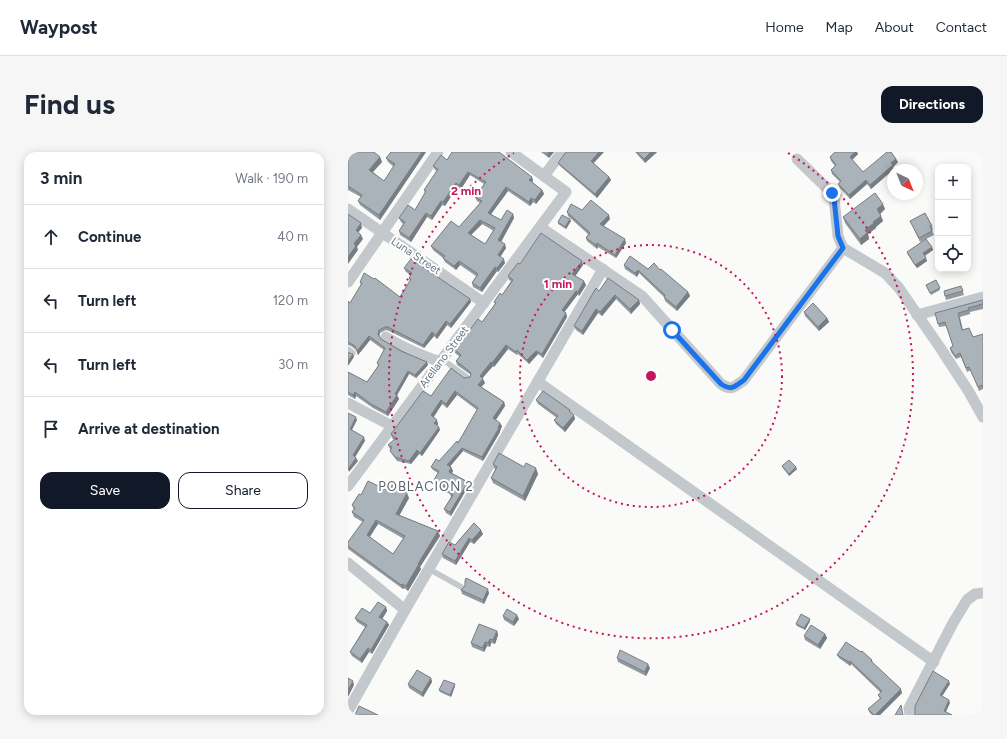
<!DOCTYPE html>
<html lang="en">
<head>
<meta charset="utf-8">
<style>
  :root { --surface:#fff; --page:#f6f6f7; --text:#1f2937; --muted:#747a83; --line:#e0e1e3; --accent:#111827 }
  body { margin:0; font-family:Figtree,sans-serif; background:var(--page); color:var(--text) }
  .controls { position:absolute; right:12px; top:12px; display:grid; overflow:hidden; border-radius:8px; box-shadow:0 2px 10px #0003 }
  .controls button { width:36px; height:36px; display:grid; place-items:center; padding:0; border:0; border-bottom:1px solid var(--line); background:var(--surface); color:var(--text); font:20px sans-serif }
  .compass { position:absolute; left:539px; top:12px; width:36px; height:36px; border-radius:50%; background:var(--surface); box-shadow:0 2px 10px #0003; rotate:137deg }
  .stop { position:absolute; width:12px; height:12px; margin:-9px; border:3px solid #1a73e8; border-radius:50%; background:#fff }
  .stop.end { background:#1a73e8; border-color:#fff; box-shadow:0 1px 4px #0008 }
  .list { margin:0; padding:0; list-style:none }
  h2 { display:flex; justify-content:space-between; align-items:center; height:52px; margin:0; padding:0 16px; font-size:17px }
  h2 small { font-size:13px; font-weight:400; color:var(--muted) }
  .list li { display:grid; grid-template-columns:26px 1fr auto; gap:12px; align-items:center; box-sizing:border-box; height:64px; padding:0 16px; border-top:1px solid var(--line) }
  .list b { display:block; font-size:15px; white-space:nowrap }
  .list em { font-size:13px; font-style:normal; color:var(--muted) }
  .actions { display:flex; gap:8px; padding:12px 16px }
  .actions a { flex:1; padding:9px 0; border:1px solid var(--accent); border-radius:12px; text-align:center; font-size:14px; color:var(--accent) }
  .actions .main { background:var(--accent); color:#fff }
  .icon { flex:none; width:22px; height:22px; fill:none; stroke:currentColor; stroke-width:2; stroke-linecap:round; stroke-linejoin:round }
  .map { position:relative; flex:none; width:635px; height:563px; overflow:hidden; border-radius:12px }
  header { display:flex; align-items:center; gap:24px; box-sizing:border-box; height:56px; padding:0 20px; background:var(--surface); border-bottom:1px solid var(--line) }
  header strong { font-size:19px }
  nav { display:flex; gap:22px; margin-inline-start:auto; font-size:14px }
  .intro { display:flex; align-items:center; justify-content:space-between; box-sizing:border-box; height:96px; padding:0 24px }
  h1 { margin:0; font-size:28px }
  .button { padding:10px 18px; border-radius:12px; background:var(--accent); color:#fff; font-size:14px; font-weight:700 }
  main { display:flex; gap:24px; padding:0 24px }
  aside { flex:1; background:var(--surface); border-radius:12px; box-shadow:0 2px 10px #0003 }
  .map>svg:first-child { display:block }
  .lines { fill:none; stroke-linecap:round; stroke-linejoin:round }
  .lane { stroke:#c3c8cc; stroke-width:5.5 }
  .street { stroke:#c3c8cc; stroke-width:11 }
  .wall { fill:#929a9f; fill-rule:evenodd }
  .shaded-wall { fill:#777d82 }
  .building { fill:#aab3b9; stroke:#777d82; fill-rule:evenodd }
  .route { stroke:#1a73e8; stroke-width:5 }
  .ring { fill:none; stroke:#c2185b; stroke-width:2; stroke-dasharray:2 4 }
  .labels { text-anchor:middle; dominant-baseline:central; stroke-width:4; stroke-linejoin:round; paint-order:stroke }
  .street-label { font-size:11px; fill:#657683; stroke:#fff }
  .quarter-label { font-size:13px; letter-spacing:1px; fill:#57646e; stroke:#fff }
  .centre { fill:#c2185b; stroke:#fff; stroke-width:2 }
  .ring-label { font-size:12px; text-anchor:middle; font-weight:bold; fill:#c2185b; stroke:#fff; stroke-width:4; stroke-linejoin:round; paint-order:stroke }
</style>
</head>
<body>
<header>
<strong>Waypost</strong>
<nav><a>Home</a><a>Map</a><a>About</a><a>Contact</a></nav>
</header>
<div class="intro"><h1>Find us</h1><a class="button">Directions</a></div>
<main>
<aside>
<h2>3 min<small>Walk · 190 m</small></h2>
<ul class="list">
<li><svg class="icon" aria-label="ahead" viewBox="0 0 24 24"><path d="M12 20V5M6 11l6-6 6 6"/></svg><div><b>Continue</b></div><em>40 m</em></li>
<li><svg class="icon" aria-label="left" viewBox="0 0 24 24"><path d="M17 20v-9H6M10 6l-5 5 5 5"/></svg><div><b>Turn left</b></div><em>120 m</em></li>
<li><svg class="icon" aria-label="left" viewBox="0 0 24 24"><path d="M17 20v-9H6M10 6l-5 5 5 5"/></svg><div><b>Turn left</b></div><em>30 m</em></li>
<li><svg class="icon" aria-label="arrive" viewBox="0 0 24 24"><path d="M6 21V4h12l-3 4 3 4H6"/></svg><div><b>Arrive at destination</b></div></li>
</ul>
<div class="actions"><a class="main">Save</a><a>Share</a></div>
</aside>
<div class="map">
<svg width="635" height="563" viewBox="0 0 635 563">
  <rect width="100%" height="100%" fill="#fafaf8"/>
  <g class="lines">
    <g class="lane">
      <polyline points="0,197 5,201"/>
      <polyline points="94,207 120,226"/>
      <polyline points="81,417 115,436"/>
    </g>
    <g class="street">
      <polyline points="449,7 484,41 486,46 490,84 495,96 537,121 551,136 591,194 621,240 635,265"/>
      <polyline points="196,24 214,0"/>
      <polyline points="0,57 136,151"/>
      <path d="M192,75L294,144L373,232C384,239 386,235 396,228L495,96"/>
      <polyline points="0,130 90,0"/>
      <polyline points="569,163 635,145"/>
      <path d="M38,185C55,196 73,203 92,210"/>
      <polyline points="190,230 586,510"/>
      <polyline points="0,251 44,274"/>
      <polyline points="0,334 218,40 163,0"/>
      <polyline points="0,411 57,458"/>
      <polyline points="0,559 57,458 255,117"/>
      <polyline points="562,563 561,556 605,471 619,448 627,442 635,441"/>
    </g>
  </g>
  <g class="wall">
    <polygon points="0,0 32,5 34,10 25,20 36,29 46,15 40,10 38,6 78,0 32,68 12,53 10,49 13,45 0,38"/>
    <polygon points="193,0 206,0 201,6"/>
    <polygon points="287,0 309,0 297,11"/>
    <polygon points="487,0 509,0 510,2 504,8 515,20 548,7 550,10 545,15 546,17 523,37 519,32 502,47 492,36 490,32 492,30 484,22 483,18 487,14 483,9 482,5"/>
    <path d="M99,8L184,25L185,29L184,30L194,38L196,42L188,52L185,50L182,54L160,39L143,62L153,68L165,62L166,66L153,89L158,96L152,105L157,111L150,120L149,119L134,140L125,135L124,131L128,124L112,113L108,118L97,110L95,106L85,98L83,94L111,75L132,51L129,49L127,45L136,32L122,23L113,37L109,35L97,54L94,53L84,68L79,65L63,90L52,83L51,79L55,72L53,70L51,66L67,58L77,41L76,38L89,19L87,18L85,14ZM134,72L146,79L137,92L123,83Z"/>
    <polygon points="210,11 246,12 261,25 263,28 249,46 212,14"/>
    <polygon points="537,57 532,62 535,69 528,75 528,76 520,82 521,87 513,93 497,71 495,65"/>
    <polygon points="234,58 262,67 255,74 278,91 268,106 250,95 249,97 239,89 238,86 240,82 220,64 219,60"/>
    <polygon points="223,69 218,77 210,72 210,70"/>
    <polygon points="562,69 584,74 585,78 584,78 586,83 572,90"/>
    <polygon points="584,95 585,98 577,104 579,109 569,116 560,103 559,100"/>
    <polygon points="172,112 235,113 227,124 238,133 231,144 230,142 216,160 218,161 219,165 195,206 190,202 181,212 170,202 169,203 160,197 146,215 145,214 134,226 137,231 133,235 156,250 157,254 148,268 154,274 152,279 152,280 135,309 115,299 102,314 103,315 105,319 104,321 120,330 121,333 103,364 98,361 96,357 103,345 102,342 98,340 96,336 88,332 86,328 90,321 85,318 83,315 91,309 110,291 129,258 109,243 99,256 94,252 86,265 90,272 89,273 92,278 74,304 71,302 63,312 49,309 44,302 42,299 43,298 42,297 40,293 46,288 44,286 43,282 83,244 116,226 122,225 123,223 109,213 108,209 112,205 107,201 106,197 134,170 147,152 146,150 154,143 163,129 161,128 160,124"/>
    <polygon points="276,113 312,118 340,140 342,144 329,159 317,149 316,145 291,121 289,125 277,117"/>
    <polygon points="56,116 122,147 123,150 103,176 99,173 89,187 86,184 76,196 41,179 38,178 32,181 31,184 33,187 80,213 68,226 61,222 49,243 51,247 40,264 25,256 8,244 7,247 0,243 0,220 19,230 30,214 29,211 36,198 22,188 10,203 8,198 3,194 0,193 0,149 2,151 13,133 12,130 52,145 62,129 61,126 63,123 58,120"/>
    <polygon points="588,128 592,138 583,143 578,133"/>
    <polygon points="613,134 616,143 598,148 597,144"/>
    <polygon points="251,139 291,148 292,152 283,162 268,147 254,164 250,161 235,183 228,178 226,174"/>
    <polygon points="635,148 635,157 622,160 622,162 612,165 615,178 625,185 635,182 635,237 631,239 623,218 619,220 613,205 608,207 603,200 602,196 605,194 598,174 591,175 590,172"/>
    <polygon points="456,160 479,166 481,170 471,179 457,164"/>
    <polygon points="188,248 222,258 223,261 227,267 217,280 208,272 206,268 209,266 190,252"/>
    <polygon points="145,312 176,315 190,322 177,349 145,331 143,326 147,318"/>
    <polygon points="434,314 449,317 441,324 435,316"/>
    <path d="M41,339L61,346L51,363L90,379L92,384L72,415L73,417L60,439L56,436L55,437L0,397V390L15,370L6,365L4,360L6,358L4,353L13,343ZM30,372L56,387L45,402L22,385Z"/>
    <polygon points="126,371 135,382 126,392 122,390 108,413 95,406 94,402 107,393"/>
    <polygon points="113,438 141,441 136,452 114,442"/>
    <polygon points="38,455 39,459 34,467 39,470 41,473 24,502 21,500 14,511 4,504 2,500 17,475 9,470 7,466"/>
    <polygon points="155,464 171,467 166,474 156,468"/>
    <polygon points="462,469 457,478 449,474 448,472"/>
    <polygon points="149,479 150,483 147,492 143,491 142,495 139,494 136,500 124,495 123,491"/>
    <polygon points="477,482 479,486 472,497 457,488 456,484"/>
    <polygon points="489,503 524,508 525,511 554,541 532,563 524,563 521,560 520,557 532,547 530,543 533,541 503,512 502,514 491,506"/>
    <polygon points="269,506 302,516 298,524 270,510"/>
    <polygon points="83,526 84,530 75,545 61,536 60,532"/>
    <polygon points="107,534 103,545 92,540 91,538"/>
  </g>
  <g class="shaded-wall">
    <polygon points="74,0 78,0 32,68 31,63"/>
    <polygon points="201,0 206,0 201,6 199,2"/>
    <polygon points="251,0 256,0 244,13 243,9"/>
    <polygon points="303,0 309,0 297,11 296,7"/>
    <polygon points="507,0 509,0 510,2 503,9 502,5"/>
    <polygon points="32,5 34,10 23,22 21,18"/>
    <polygon points="548,7 550,10 545,15 546,17 523,37 522,33"/>
    <polygon points="120,20 122,23 113,37 111,33"/>
    <polygon points="184,25 185,29 183,32 181,28"/>
    <polygon points="261,25 263,28 249,46 247,42"/>
    <polygon points="518,28 519,32 502,47 501,43"/>
    <polygon points="108,31 109,35 97,54 95,50"/>
    <polygon points="158,35 160,39 141,65 140,61"/>
    <polygon points="194,38 196,42 188,52 187,48"/>
    <polygon points="183,46 185,50 182,54 181,50"/>
    <polygon points="93,49 94,53 84,68 83,64"/>
    <polygon points="535,52 537,57 531,63 529,57"/>
    <polygon points="78,61 79,65 63,90 61,86"/>
    <polygon points="165,62 166,66 152,92 150,88"/>
    <polygon points="261,63 262,67 254,76 252,72"/>
    <polygon points="533,64 535,69 528,75 528,76 520,82 521,87 513,93 512,87 517,78"/>
    <polygon points="222,67 223,69 218,77 217,75"/>
    <polygon points="132,68 134,72 121,85 120,81"/>
    <polygon points="13,71 14,76 9,82 8,78"/>
    <polygon points="13,83 15,87 9,95 10,98 0,112 0,105 7,90"/>
    <polygon points="277,87 278,91 268,106 267,103"/>
    <polygon points="249,91 250,95 249,97 248,93"/>
    <polygon points="157,92 158,96 151,107 150,103"/>
    <polygon points="584,95 585,98 576,104 575,101"/>
    <polygon points="578,106 579,109 569,116 567,113"/>
    <polygon points="156,107 157,111 150,120 149,116"/>
    <polygon points="111,109 112,113 108,118 106,114"/>
    <polygon points="234,109 235,113 226,126 224,122"/>
    <polygon points="147,115 149,119 134,140 132,136"/>
    <polygon points="290,118 291,121 289,125 287,121"/>
    <polygon points="236,129 238,133 231,144 230,140"/>
    <polygon points="228,139 230,142 215,162 214,158"/>
    <polygon points="340,140 342,144 329,159 328,155"/>
    <polygon points="267,143 268,147 254,164 252,160"/>
    <polygon points="122,147 123,150 103,176 102,172"/>
    <polygon points="291,148 292,152 283,162 282,157"/>
    <polygon points="248,157 250,161 235,183 234,179"/>
    <polygon points="218,161 219,165 195,206 194,202"/>
    <polygon points="479,166 481,170 471,179 470,175"/>
    <polygon points="98,169 99,173 89,187 88,183"/>
    <polygon points="31,178 32,181 31,185 30,182"/>
    <polygon points="84,180 86,184 76,196 75,193"/>
    <polygon points="21,184 22,188 10,203 9,199"/>
    <polygon points="158,193 160,197 146,215 144,211"/>
    <polygon points="188,199 190,202 181,212 179,208"/>
    <polygon points="5,202 6,205 0,214 0,209"/>
    <polygon points="79,210 80,213 68,226 67,223"/>
    <polygon points="143,210 145,214 133,228 132,224"/>
    <polygon points="60,219 61,222 48,245 47,242"/>
    <polygon points="135,227 137,231 131,237 130,233"/>
    <polygon points="107,239 109,243 99,256 98,252"/>
    <polygon points="7,240 8,244 7,247 5,243"/>
    <polygon points="49,243 51,247 40,264 38,260"/>
    <polygon points="93,248 94,252 84,267 83,263"/>
    <polygon points="156,250 157,254 146,270 145,266"/>
    <polygon points="226,263 227,267 217,280 215,276"/>
    <polygon points="8,265 9,268 3,280 2,277"/>
    <polygon points="89,268 90,272 88,275 86,271"/>
    <polygon points="152,271 154,274 152,279 152,280 135,309 134,305"/>
    <polygon points="91,275 92,278 74,304 72,301"/>
    <polygon points="16,285 17,289 6,307 5,303"/>
    <polygon points="114,296 115,299 100,317 99,313"/>
    <polygon points="69,298 71,302 63,312 61,309"/>
    <polygon points="8,306 10,309 1,320 0,317"/>
    <polygon points="103,315 105,319 102,324 101,320"/>
    <polygon points="448,315 449,317 441,324 441,322"/>
    <polygon points="188,316 190,322 177,349 175,344"/>
    <polygon points="120,330 121,333 103,364 102,360"/>
    <polygon points="59,341 61,346 50,366 48,362"/>
    <polygon points="28,368 30,372 20,387 19,383"/>
    <polygon points="133,378 135,382 126,392 124,388"/>
    <polygon points="90,379 92,384 72,415 73,417 60,439 58,434 70,412"/>
    <polygon points="121,386 122,390 108,413 107,409"/>
    <polygon points="54,432 56,436 55,437 53,433"/>
    <polygon points="140,437 141,441 136,452 135,448"/>
    <polygon points="38,455 39,459 33,469 31,465"/>
    <polygon points="169,463 171,467 166,474 165,470"/>
    <polygon points="462,467 462,469 457,478 456,476"/>
    <polygon points="39,470 41,473 24,502 23,498"/>
    <polygon points="149,479 150,483 147,492 145,488"/>
    <polygon points="477,482 479,486 472,497 470,493"/>
    <polygon points="142,487 143,491 142,495 140,491"/>
    <polygon points="137,490 139,494 136,500 135,496"/>
    <polygon points="20,496 21,500 14,511 12,507"/>
    <polygon points="502,509 503,512 502,514 501,510"/>
    <polygon points="300,512 302,516 298,524 297,520"/>
    <polygon points="83,526 84,530 75,545 74,541"/>
    <polygon points="5,529 6,533 0,545 0,538"/>
    <polygon points="601,529 602,532 593,546 592,543"/>
    <polygon points="107,532 107,534 103,545 102,543"/>
    <polygon points="553,537 554,541 532,563 527,563"/>
    <polygon points="601,548 602,551 597,562 596,559"/>
  </g>
  <g class="building">
    <polygon points="0,0 26,0 32,5 21,18 36,29 47,12 38,6 43,0 74,0 31,63 10,49 14,43 0,34"/>
    <path d="M104,0H151L184,25L181,28L194,38L187,48L183,46L181,50L158,35L140,61L153,68L159,58L165,62L150,88L157,92L150,103L156,107L149,116L147,115L132,136L124,131L130,122L111,109L106,114L95,106L97,104L83,94L103,69L111,75L134,49L127,45L138,30L120,20L111,33L108,31L95,50L93,49L83,64L78,61L61,86L51,79L57,70L51,66L60,53L67,58L78,39L76,38L90,17L85,14L93,3L99,8ZM132,68L147,76L137,92L120,81Z"/>
    <polygon points="218,0 251,0 243,9 261,25 247,42 210,11"/>
    <polygon points="289,0 303,0 296,7"/>
    <polygon points="487,0 507,0 502,5 515,20 539,0 543,0 548,7 543,11 545,13 522,33 518,28 501,43 490,32 493,29 483,18 488,13 482,5"/>
    <polygon points="527,41 535,52 529,57 533,64 525,70 526,71 517,78 519,81 512,87 495,65"/>
    <polygon points="243,48 261,63 252,72 277,87 267,103 249,91 248,93 238,86 242,81 219,60 223,52 234,58"/>
    <polygon points="577,61 584,74 582,74 584,79 571,86 562,69"/>
    <polygon points="0,62 13,71 8,78 13,83 7,90 6,92 8,94 0,105"/>
    <polygon points="214,63 222,67 217,75 210,70"/>
    <polygon points="193,81 234,109 224,122 236,129 230,140 228,139 214,158 218,161 194,202 188,199 179,208 169,198 168,200 158,193 144,211 143,210 132,224 135,227 130,233 156,250 145,266 152,271 150,276 151,276 134,305 114,296 99,313 103,315 101,320 120,330 102,360 96,357 105,343 102,341 102,339 96,336 97,333 86,328 91,319 83,315 88,307 91,309 109,289 110,291 130,256 107,239 98,252 93,248 83,263 89,268 86,271 91,275 72,301 69,298 61,309 47,305 42,299 44,295 40,293 48,286 43,282 75,239 83,244 103,216 116,226 122,225 123,222 121,219 108,209 113,203 106,197 111,190 112,191 130,167 134,170 148,151 146,150 152,141 154,143 165,128 160,124 170,111 172,112"/>
    <polygon points="578,87 584,95 575,101 578,106 567,113 559,100"/>
    <polygon points="282,104 300,117 306,111 312,118 313,117 340,140 328,155 316,145 317,143 290,118 287,121 276,113"/>
    <polygon points="63,107 122,147 102,172 98,169 88,183 84,180 75,193 40,175 37,175 31,178 30,182 33,187 53,199 79,210 67,223 60,219 47,242 49,243 38,260 23,252 7,240 5,243 0,240 0,220 19,230 31,213 29,211 37,196 21,184 9,199 7,194 0,190 0,149 2,151 14,131 12,130 16,121 26,127 27,126 52,145 63,127 61,126 64,121 56,116"/>
    <polygon points="260,126 291,148 282,157 267,143 252,160 248,157 234,179 226,174 248,136 251,139"/>
    <polygon points="588,128 592,136 582,141 578,133"/>
    <polygon points="613,134 615,139 597,144 596,139"/>
    <polygon points="635,148 635,152 620,156 621,158 610,161 614,178 621,176 625,185 635,182 635,236 634,233 630,235 621,215 618,216 612,201 607,204 602,196 605,194 597,170 590,172 587,161"/>
    <polygon points="465,151 479,166 470,175 456,160"/>
    <polygon points="0,200 1,201 5,202 0,209"/>
    <polygon points="195,239 222,258 221,259 226,263 215,276 206,268 210,264 188,248"/>
    <polygon points="0,261 8,265 2,277 16,285 5,303 8,306 0,317"/>
    <polygon points="151,301 176,315 178,311 188,316 175,344 143,326 149,315 145,312"/>
    <polygon points="441,308 448,315 441,322 434,314"/>
    <path d="M20,329L41,339L44,333L59,341L48,362L90,379L70,412H71L58,434L54,432L53,433L0,394V390L16,368L4,360L7,356L4,353L11,342L13,343ZM28,368L57,384L45,402L19,383Z"/>
    <polygon points="126,371 133,378 124,388 121,386 107,409 94,402 101,390 107,393"/>
    <polygon points="118,426 140,437 135,448 113,438 117,434 117,429"/>
    <polygon points="30,450 38,455 31,465 39,470 23,498 20,496 12,507 2,500 19,473 7,466 14,456 22,461"/>
    <polygon points="159,457 169,463 165,470 155,464"/>
    <polygon points="453,462 462,467 456,476 448,472"/>
    <polygon points="131,472 149,479 145,488 142,487 140,491 137,490 135,496 123,491"/>
    <polygon points="463,473 477,482 470,493 456,484"/>
    <polygon points="498,490 513,500 514,499 524,508 523,509 553,537 527,563 526,563 520,557 533,546 530,543 534,539 502,509 501,510 489,503"/>
    <polygon points="272,498 300,512 297,520 269,506"/>
    <polygon points="69,518 83,526 74,541 60,532"/>
    <polygon points="585,519 601,529 592,543 601,548 596,559 604,563 567,563 567,554"/>
    <polygon points="0,526 5,529 0,538"/>
    <polygon points="96,528 107,532 102,543 91,538"/>
    <polygon points="553,553 555,563 547,563"/>
    <polygon points="11,554 30,563 7,563"/>
  </g>
  <g class="lines">
    <path class="route" d="M324,178L373,232C384,239 386,235 396,228L495,96L490,84L486,46L484,41"/>
  </g>
  <g class="ring">
    <circle cx="303" cy="224" r="131"/>
    <path d="M440 1A262 262 0 1 1 166 1"/>
  </g>
  <g class="labels">
    <g class="street-label">
      <text transform="translate(68 104) rotate(34)">Luna Street</text>
      <text transform="translate(96 205) rotate(-53)">Arellano Street</text>
    </g>
    <g class="quarter-label">
      <text x="78" y="334">POBLACION 2</text>
    </g>
  </g>
  <circle cx="303" cy="224" r="6" class="centre"/>
  <g class="ring-label">
    <text x="118" y="43">2 min</text>
    <text x="210" y="136">1 min</text>
  </g>
</svg>
<div class="controls">
<button>+</button>
<button>−</button>
<button><svg class="icon" aria-label="locate" viewBox="0 0 24 24"><circle cx="12" cy="12" r="6"/><path d="M12 2v4M12 18v4M2 12h4M18 12h4"/></svg></button>
</div>
<svg class="compass" viewBox="-18 -18 36 36"><path d="M0-13l5 13h-10z" fill="#e53935"/><path d="M0 13l5-13h-10z" fill="#747a83"/></svg>
<div class="stop" style="left:324px;top:178px"></div>
<div class="stop end" style="left:484px;top:41px"></div>
</div>
</main>
</body>
</html>
